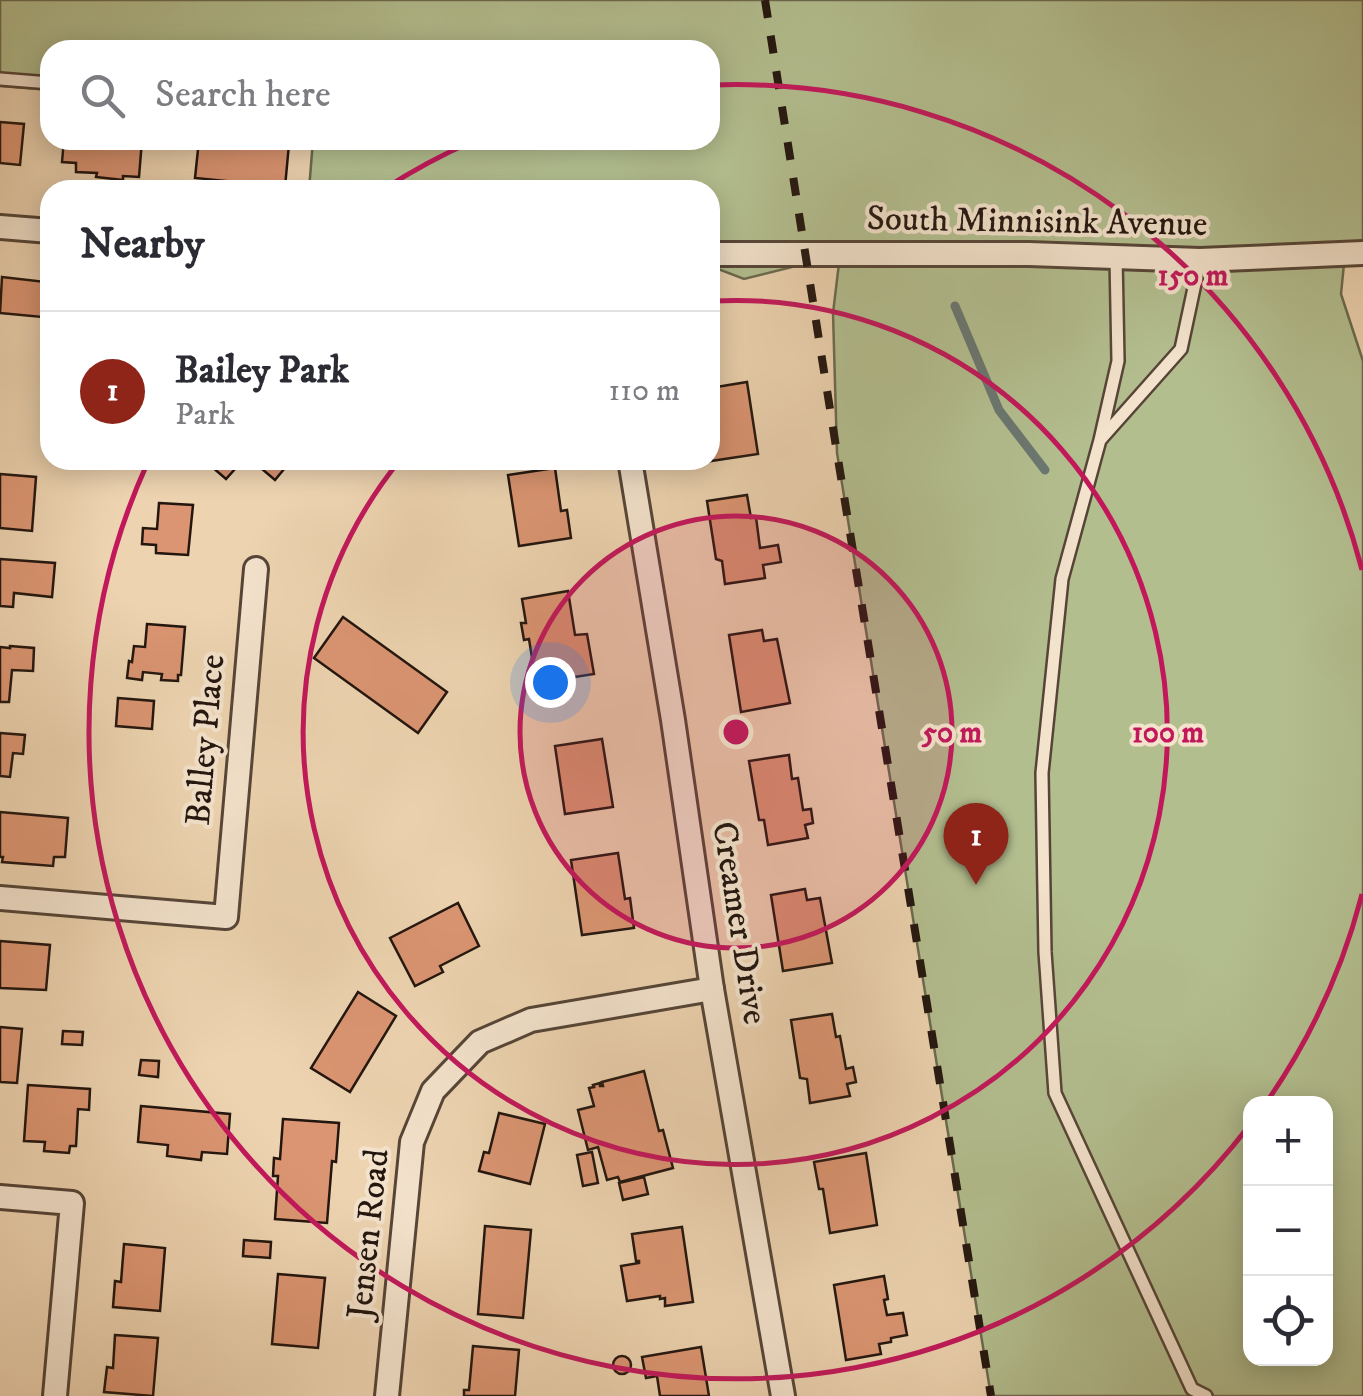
<!DOCTYPE html>
<html lang="en">
<head>
<meta charset="utf-8">
<style>
  :root { --surface:#fff; --page:#f2f2f3; --text:#2b2b33; --muted:#7c7c81; --line:#e1e1e2; --accent:#8f2418 }
  body { margin:0; font-family:"IM FELL DW Pica",serif; background:var(--page); color:var(--text) }
  .controls { position:absolute; right:30px; bottom:30px; display:grid; overflow:hidden; border-radius:20px; box-shadow:0 5px 25px #0003 }
  .controls button { width:90px; height:90px; display:grid; place-items:center; padding:0; border:0; border-bottom:2px solid var(--line); background:var(--surface); color:var(--text); font:50px sans-serif }
  .you { position:absolute; left:550px; top:682px; width:35px; height:35px; margin:-25px; border:8px solid #fff; border-radius:50%; background:#1a73e8; box-shadow:0 0 0 15px #1a73e833 }
  .badge { display:grid; place-items:center; width:65px; height:65px; border-radius:50%; background:var(--accent); color:#fff; font-size:32px; font-weight:700 }
  .pin { position:absolute; translate:-50% -82px; filter:drop-shadow(0 2px 5px #0008) }
  .pin::after { content:''; position:absolute; top:52px; width:35px; height:30px; background:inherit; clip-path:polygon(0 0,100% 0,50% 100%) }
  .list { margin:0; padding:0; list-style:none }
  h2 { display:flex; justify-content:space-between; align-items:center; height:130px; margin:0; padding:0 40px; font-size:42px }
  h2 small { font-size:32px; font-weight:400; color:var(--muted) }
  .list li { display:grid; grid-template-columns:65px 1fr auto; gap:30px; align-items:center; box-sizing:border-box; height:160px; padding:0 40px; border-top:2px solid var(--line) }
  .list b { display:block; font-size:38px; white-space:nowrap }
  .list p { margin:0; font-size:32px; white-space:nowrap; color:var(--muted) }
  .list em { font-size:32px; font-style:normal; color:var(--muted) }
  .icon { flex:none; width:55px; height:55px; fill:none; stroke:currentColor; stroke-width:2; stroke-linecap:round; stroke-linejoin:round }
  .map { position:relative; flex:none; width:1363px; height:1396px; overflow:hidden }
  .search { position:absolute; background:var(--surface); box-shadow:0 5px 25px #0003; left:40px; top:40px; width:680px; height:110px; display:flex; align-items:center; gap:25px; box-sizing:border-box; padding:0 35px; border-radius:30px; color:var(--muted); font-size:38px }
  .panel { position:absolute; background:var(--surface); box-shadow:0 5px 25px #0003; left:40px; top:180px; width:680px; height:290px; border-radius:30px }
  .map>svg:first-child { display:block }
  .green { fill:#b3be8f; stroke:#6b6a4f; stroke-width:2.5; fill-rule:evenodd }
  .lines { fill:none; stroke-linecap:round; stroke-linejoin:round }
  .stream { stroke:#6a7771; stroke-width:9 }
  .building { fill:#db9572; stroke:#23160f; stroke-width:2.5 }
  .service-casing { stroke:#564537; stroke-width:16 }
  .minor-casing { stroke:#564537; stroke-width:28 }
  .service { stroke:#f3e2cc; stroke-width:11 }
  .minor { stroke:#f3e2cc; stroke-width:22 }
  .rail { stroke:#23160f; stroke-width:8; stroke-dasharray:18 18; stroke-linecap:butt }
  .ring { fill:none; stroke:#c2185b; stroke-width:5 }
  .labels { text-anchor:middle; dominant-baseline:central; stroke-width:8; stroke-linejoin:round; paint-order:stroke }
  .street-label { font-size:35px; fill:#23160f; stroke:#f3e2cc }
  .centre { fill:#c2185b; stroke:#f3e2cc; stroke-width:5 }
  .ring-label { font-size:30px; text-anchor:middle; font-weight:bold; fill:#c2185b; stroke:#f3e2cc; stroke-width:8; stroke-linejoin:round; paint-order:stroke }
</style>
</head>
<body>
<div class="map">
<svg width="1363" height="1396" viewBox="0 0 1363 1396">
  <rect width="100%" height="100%" fill="#edd3b0"/>
  <filter id="stains"><feTurbulence type="fractalNoise" baseFrequency=".002" numOctaves="4"/><feColorMatrix values="0 0 0 0 .2 0 0 0 0 .09 0 0 0 0 .02 0 0 0 .5 -.17"/></filter>
  <radialGradient id="worn" r=".72"><stop offset=".6" stop-color="#630" stop-opacity="0"/><stop offset="1" stop-color="#630" stop-opacity=".3"/></radialGradient>
  <path class="green" d="M0,0H1363V253L1345,254L1341,294L1363,361V1396H991L837,453L833,313L840,255L744,279L710,266V190H309L313,140H710V50H50V90L0,86ZM1250,1104H1326V1358H1250Z"/>
  <g class="lines">
    <polyline class="stream" points="955,306 999,410 1045,470"/>
  </g>
  <g class="building">
    <polygon points="0,122 24,124 20,165 0,163"/>
    <polygon points="64,140 142,140 139,177 123,176 123,180 96,177 97,173 76,172 76,163 62,162"/>
    <polygon points="199,140 246,140 289,144 285,187 195,178"/>
    <polygon points="2,277 46,282 42,317 0,313"/>
    <polygon points="747,382 758,454 711,461 710,388"/>
    <polygon points="204,460 243,460 226,479"/>
    <polygon points="247,460 285,460 289,463 275,480 255,463 253,465"/>
    <polygon points="555,468 561,511 567,510 571,538 519,546 508,475"/>
    <polygon points="0,474 36,477 32,531 0,528"/>
    <polygon points="747,495 751,518 756,517 760,548 778,545 781,562 763,565 765,578 725,584 722,561 716,559 707,501"/>
    <polygon points="159,503 193,505 188,555 156,553 156,545 142,544 143,528 157,529"/>
    <polygon points="0,559 55,563 52,597 14,593 13,607 0,606"/>
    <polygon points="568,591 575,635 587,634 594,674 536,683 529,639 524,640 521,623 526,623 522,599"/>
    <polygon points="343,617 447,692 418,733 314,658"/>
    <polygon points="147,624 185,627 181,675 178,675 178,681 161,680 162,674 143,672 142,680 127,678 129,661 132,662 134,646 145,647"/>
    <polygon points="762,630 764,641 777,639 790,703 741,712 729,635"/>
    <polygon points="10,646 34,648 33,671 12,670 9,702 0,702 0,647 10,648"/>
    <polygon points="118,698 154,701 152,729 116,726"/>
    <polygon points="0,733 25,735 23,754 13,753 10,777 0,776"/>
    <polygon points="602,739 613,807 565,814 555,746"/>
    <polygon points="789,755 792,779 798,778 803,810 811,809 813,823 805,825 808,838 768,845 764,820 759,820 749,761"/>
    <polygon points="0,812 68,818 65,857 54,857 53,866 2,862 3,857 0,857"/>
    <polygon points="618,853 625,899 630,898 634,928 582,935 571,860"/>
    <polygon points="805,889 807,900 820,898 832,963 783,971 771,895"/>
    <polygon points="458,903 479,946 440,966 443,972 415,986 390,938"/>
    <polygon points="0,941 50,945 46,990 0,988"/>
    <polygon points="358,992 396,1016 350,1092 311,1068"/>
    <polygon points="832,1014 836,1037 840,1036 846,1069 853,1067 856,1082 847,1084 850,1096 810,1103 807,1079 800,1078 791,1020"/>
    <polygon points="0,1027 22,1029 17,1083 0,1082"/>
    <polygon points="63,1031 83,1032 82,1045 62,1044"/>
    <polygon points="141,1060 159,1061 158,1077 139,1075"/>
    <polygon points="644,1071 659,1131 663,1130 673,1168 620,1182 618,1177 607,1180 598,1147 588,1150 578,1110 594,1106 589,1088 594,1087 593,1085 600,1083 600,1086 603,1086 602,1082"/>
    <polygon points="28,1085 90,1089 89,1110 78,1109 76,1146 70,1146 69,1153 44,1151 45,1142 24,1141"/>
    <polygon points="141,1106 230,1114 227,1154 202,1152 201,1160 167,1156 168,1145 138,1142"/>
    <polygon points="499,1113 545,1124 530,1184 479,1171 484,1152 489,1153"/>
    <polygon points="283,1119 339,1123 336,1162 332,1161 327,1223 275,1219 278,1176 273,1176 274,1158 280,1159"/>
    <polygon points="592,1152 598,1183 583,1186 577,1155"/>
    <polygon points="866,1153 877,1225 830,1233 823,1189 819,1189 814,1162"/>
    <polygon points="644,1177 648,1194 623,1200 619,1183"/>
    <polygon points="485,1226 531,1230 523,1318 478,1314"/>
    <polygon points="682,1227 693,1302 665,1306 665,1298 660,1299 660,1296 627,1301 621,1266 639,1263 639,1261 636,1261 632,1234"/>
    <polygon points="244,1240 271,1242 270,1258 243,1256"/>
    <polygon points="124,1244 165,1248 160,1311 113,1307 115,1281 121,1282"/>
    <polygon points="278,1274 325,1278 318,1348 272,1344"/>
    <polygon points="884,1276 888,1299 884,1300 887,1315 903,1313 907,1335 891,1338 891,1342 879,1344 881,1354 846,1360 834,1285"/>
    <polygon points="115,1335 158,1338 153,1396 104,1392 107,1367 113,1368"/>
    <polygon points="473,1346 519,1350 515,1396 464,1396 464,1390 469,1390"/>
    <polygon points="701,1347 709,1396 660,1396 657,1376 646,1378 642,1357"/>
    <circle cx="622" cy="1365" r="9"/>
  </g>
  <g class="lines">
    <defs>
      <g id="service">
        <polyline points="0,79 50,83"/>
        <polyline points="1116,257 1118,361 1100,440 1062,579 1042,773 1045,952 1055,1093 1192,1389 1206,1396"/>
        <polyline points="1101,439 1181,349 1200,260"/>
      </g>
      <g id="minor">
        <polyline points="0,227 50,231"/>
        <polyline points="710,254 1029,254 1200,260 1363,253"/>
        <polyline points="630,460 673,720 712,989 783,1396"/>
        <polyline points="0,898 226,917 256,569"/>
        <polyline points="0,1197 72,1203 55,1396"/>
        <polyline points="387,1396 412,1142 433,1091 480,1042 531,1020 712,989"/>
      </g>
    </defs>
    <use href="#service" class="service-casing"/>
    <use href="#minor" class="minor-casing"/>
    <use href="#service" class="service"/>
    <use href="#minor" class="minor"/>
    <polyline class="rail" points="765,0 837,453 991,1396"/>
  </g>
  <circle cx="736" cy="732" r="216" fill="#c2185b" fill-opacity=".12"/>
  <g class="ring">
    <circle cx="736" cy="732" r="216"/>
    <path d="M713 301A432 432 0 1 1 400 460"/>
    <path d="M1362 894A647 647 0 0 1 1266 1103M1249 1126A647 647 0 0 1 147 464M384 189A647 647 0 0 1 473 141M713 85A647 647 0 0 1 1362 570"/>
  </g>
  <g class="labels">
    <g class="street-label">
      <text transform="translate(1037 222) rotate(1)">South Minnisink Avenue</text>
      <text transform="translate(206 740) rotate(-85)">Balley Place</text>
      <text transform="translate(739 923) rotate(81)">Creamer Drive</text>
      <text transform="translate(369 1234) rotate(-84)">Jensen Road</text>
    </g>
  </g>
  <circle cx="736" cy="732" r="15" class="centre"/>
  <g class="ring-label">
    <text x="1193" y="285">150 m</text>
    <text x="952" y="742">50 m</text>
    <text x="1168" y="742">100 m</text>
  </g>
  <rect width="100%" height="100%" filter="url(#stains)"/>
  <rect width="100%" height="100%" fill="url(#worn)"/>
</svg>
<div class="controls">
<button>+</button>
<button>−</button>
<button><svg class="icon" aria-label="locate" viewBox="0 0 24 24"><circle cx="12" cy="12" r="6"/><path d="M12 2v4M12 18v4M2 12h4M18 12h4"/></svg></button>
</div>
<div class="you"></div>
<div class="pin badge" style="left:976px;top:885px">1</div>
<div class="search"><svg class="icon" aria-label="search" viewBox="0 0 24 24"><circle cx="10" cy="10" r="6"/><path d="M15 15l6 6"/></svg>Search here</div>
<section class="panel">
<h2>Nearby<small></small></h2>
<ul class="list">
<li><span class="badge">1</span><div><b>Bailey Park</b><p>Park</p></div><em>110 m</em></li>
</ul>
</section>
</div>
</body>
</html>
